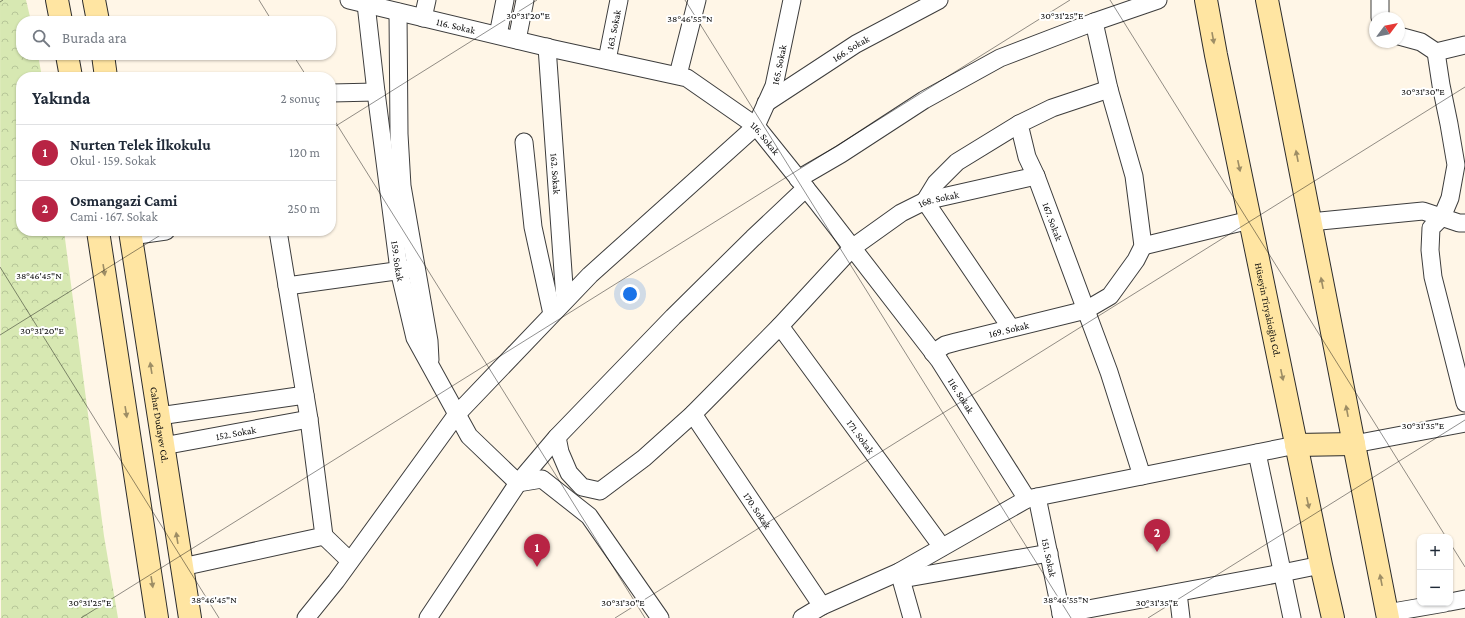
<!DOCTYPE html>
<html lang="tr">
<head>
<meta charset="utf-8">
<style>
  :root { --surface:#fff; --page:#f6f6f7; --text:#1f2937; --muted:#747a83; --line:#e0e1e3; --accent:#b82444 }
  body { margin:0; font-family:"Crimson Pro",serif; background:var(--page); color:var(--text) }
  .controls { position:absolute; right:12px; bottom:12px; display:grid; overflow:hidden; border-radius:8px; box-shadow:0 1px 3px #0004 }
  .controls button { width:36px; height:36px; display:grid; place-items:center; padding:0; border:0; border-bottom:1px solid var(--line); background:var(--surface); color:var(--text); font:20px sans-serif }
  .compass { position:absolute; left:1369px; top:12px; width:36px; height:36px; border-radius:50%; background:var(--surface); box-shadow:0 1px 3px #0004; rotate:58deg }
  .you { position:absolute; left:630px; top:294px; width:14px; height:14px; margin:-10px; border:3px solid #fff; border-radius:50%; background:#1a73e8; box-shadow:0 0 0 6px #1a73e833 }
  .badge { display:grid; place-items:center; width:26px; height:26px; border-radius:50%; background:var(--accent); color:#fff; font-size:13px; font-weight:700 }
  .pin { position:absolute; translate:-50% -33px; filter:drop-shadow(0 1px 2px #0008) }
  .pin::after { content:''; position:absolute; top:21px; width:14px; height:12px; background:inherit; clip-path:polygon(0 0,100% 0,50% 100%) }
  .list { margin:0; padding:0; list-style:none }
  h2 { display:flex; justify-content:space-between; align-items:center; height:52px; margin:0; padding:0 16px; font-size:17px }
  h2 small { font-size:13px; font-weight:400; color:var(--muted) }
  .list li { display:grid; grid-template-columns:26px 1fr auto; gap:12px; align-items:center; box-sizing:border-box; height:56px; padding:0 16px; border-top:1px solid var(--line) }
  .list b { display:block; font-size:15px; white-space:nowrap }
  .list p { margin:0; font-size:13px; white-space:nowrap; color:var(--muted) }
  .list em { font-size:13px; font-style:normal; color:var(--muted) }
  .icon { flex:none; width:22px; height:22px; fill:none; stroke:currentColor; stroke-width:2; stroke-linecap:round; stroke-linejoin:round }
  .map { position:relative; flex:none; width:1465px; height:618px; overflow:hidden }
  .search { position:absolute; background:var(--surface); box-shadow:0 1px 3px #0004; left:16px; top:16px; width:320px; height:44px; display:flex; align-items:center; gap:10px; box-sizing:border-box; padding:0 14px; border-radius:16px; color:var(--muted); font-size:15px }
  .panel { position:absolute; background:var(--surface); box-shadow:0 1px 3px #0004; left:16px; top:72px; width:320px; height:164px; border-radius:16px }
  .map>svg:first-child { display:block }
  .park { fill:url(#park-crowns) }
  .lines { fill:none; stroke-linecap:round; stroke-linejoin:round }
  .street-casing { stroke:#3d3d3d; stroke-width:19 }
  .secondary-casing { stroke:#2c2c2c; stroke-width:24 }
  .street { stroke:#fff; stroke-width:17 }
  .secondary { stroke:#ffe5a2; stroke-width:22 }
  .oneway { fill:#9d8d65 }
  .ticks { fill:none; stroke:#0a0a0a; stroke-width:1; stroke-opacity:0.45 }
  .labels { text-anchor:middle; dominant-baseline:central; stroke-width:4; stroke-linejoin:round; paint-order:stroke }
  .street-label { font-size:10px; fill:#0a0a0a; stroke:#fff }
  .ticks-label { font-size:10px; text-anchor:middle; fill:#0a0a0a; stroke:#fff; stroke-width:4; stroke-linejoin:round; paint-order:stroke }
</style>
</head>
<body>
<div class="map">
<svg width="1465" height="618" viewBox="0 0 1465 618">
  <defs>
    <pattern id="park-crowns" width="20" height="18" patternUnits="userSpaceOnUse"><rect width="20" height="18" fill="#d7e8b2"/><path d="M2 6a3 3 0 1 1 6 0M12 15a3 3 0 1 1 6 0" fill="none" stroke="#b7c698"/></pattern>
  </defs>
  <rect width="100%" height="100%" fill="#fff6e7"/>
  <polygon class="park" points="0,0 26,0 31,21 21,21 21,55 38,55 42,77 21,77 21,231 64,231 104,536 118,618 1,618"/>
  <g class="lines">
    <defs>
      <g id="street">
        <path id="s1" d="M349,0L554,49L687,78L756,126L817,202L939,360L1027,499"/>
        <polyline points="1380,0 1380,18"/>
        <path id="s2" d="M366,4L376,92L399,270L415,338L469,436L518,483L542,479L589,516L660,618"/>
        <polyline points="398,12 399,134 402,186 429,341 430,360"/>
        <polyline points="423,18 427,0"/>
        <path id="s3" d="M1094,22L1109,89L1052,108L1019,124L1027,157L1036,176L1109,372L1142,476"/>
        <polyline points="498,35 505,0"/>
        <polyline points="1399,36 1421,42 1436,52 1441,85 1449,124 1456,165 1450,198 1442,217 1431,228 1430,250 1433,277 1465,403"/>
        <polyline points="517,40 525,0"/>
        <path id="s4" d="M547,47L565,300"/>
        <polyline points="1436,52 1465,45"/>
        <path id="s5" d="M607,60L619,0"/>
        <polyline points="678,75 697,0"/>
        <polyline points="331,93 376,92"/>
        <path id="s6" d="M766,103L856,44L939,0"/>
        <polyline points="524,142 533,227 552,314"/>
        <polyline points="798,179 841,154 924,100 1000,58 1094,22 1158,0"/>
        <polyline points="1310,222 1423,211 1459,223 1465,223"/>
        <polyline points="131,236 166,231"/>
        <polyline points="1143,246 1250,220"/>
        <polyline points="287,286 410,269"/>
        <path id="s7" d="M780,326L942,547"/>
        <polyline points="1011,328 925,201 936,183 957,162 1019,124"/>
        <path id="s8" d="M933,353L945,345L956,342L1086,310L1110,296L1136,260L1143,246L1134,176L1109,89"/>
        <path id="s9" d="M693,414L822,606"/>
        <polyline points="159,416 305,395"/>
        <path id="s10" d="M557,437L560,452L569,473L582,487L600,491L644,458L693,414L780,326L852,248L901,213L925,201L1036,176"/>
        <polyline points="1354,444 1465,423"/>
        <path id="s11" d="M163,446L309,419"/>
        <polyline points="1257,453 1292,618"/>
        <path id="s12" d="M1037,497L1062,618"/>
        <polyline points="324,536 350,561"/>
        <polyline points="182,567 324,536 309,419 278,231"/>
        <polyline points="899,572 912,618"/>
        <polyline points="902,579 1049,553"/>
        <polyline points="1178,593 1181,618"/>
        <polyline points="1450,602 1465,599"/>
        <polyline points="1387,613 1445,603"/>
        <polyline points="1061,614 1282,573 1321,565"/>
        <path id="s13" d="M306,618L336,581L457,414L590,275L756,126L774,86L792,0"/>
        <polyline points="428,618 518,483 557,437 673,317 753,238 806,188"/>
        <polyline points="802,618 822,606 899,572 1027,499 1296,445"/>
      </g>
      <g id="secondary">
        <polyline points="57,0 61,21"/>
        <polyline points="94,0 98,21"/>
        <path id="s14" d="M1206,0L1216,55L1321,565L1333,618"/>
        <polyline points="1267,0 1388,618"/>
        <polyline points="67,55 71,77"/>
        <polyline points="103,55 106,77"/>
        <polyline points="98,231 157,618"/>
        <path id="s15" d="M130,231L190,618"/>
        <polyline points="1296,445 1354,444"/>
      </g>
    </defs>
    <use href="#street" class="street-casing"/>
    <use href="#secondary" class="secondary-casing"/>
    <use href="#street" class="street"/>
    <use href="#secondary" class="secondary"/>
  </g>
  <defs><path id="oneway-solid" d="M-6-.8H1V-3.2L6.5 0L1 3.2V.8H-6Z"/></defs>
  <g class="oneway">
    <use href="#oneway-solid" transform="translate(1213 38) rotate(80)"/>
    <use href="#oneway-solid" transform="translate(1297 156) rotate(-101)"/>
    <use href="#oneway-solid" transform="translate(1239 166) rotate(78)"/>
    <use href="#oneway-solid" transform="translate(104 270) rotate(81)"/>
    <use href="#oneway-solid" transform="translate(1322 283) rotate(-101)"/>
    <use href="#oneway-solid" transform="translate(151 368) rotate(-99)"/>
    <use href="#oneway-solid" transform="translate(1282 375) rotate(78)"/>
    <use href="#oneway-solid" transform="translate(1347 411) rotate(-101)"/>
    <use href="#oneway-solid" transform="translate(126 412) rotate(81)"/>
    <use href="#oneway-solid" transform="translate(1308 503) rotate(78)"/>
    <use href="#oneway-solid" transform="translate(177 538) rotate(-99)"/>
    <use href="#oneway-solid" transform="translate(1381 580) rotate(-101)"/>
    <use href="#oneway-solid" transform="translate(152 582) rotate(81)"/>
  </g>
  <path class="ticks" d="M259,0L272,21M685,0L1071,618M1110,0L1446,537M0,2L3,0M293,55L307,77M331,115L645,618M331,129L537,0M0,267L219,618M0,335L167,231M1450,543L1465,567M81,618L1070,0M615,618L1465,87M1148,618L1465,420"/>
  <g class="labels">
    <g class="street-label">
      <text stroke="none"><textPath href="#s1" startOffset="110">116. Sokak</textPath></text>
      <text stroke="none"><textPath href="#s5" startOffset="31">163. Sokak</textPath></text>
      <text stroke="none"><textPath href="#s6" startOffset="101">166. Sokak</textPath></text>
      <text stroke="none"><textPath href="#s13" startOffset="735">165. Sokak</textPath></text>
      <text stroke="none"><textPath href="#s1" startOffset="446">116. Sokak</textPath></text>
      <text stroke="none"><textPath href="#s4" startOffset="127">162. Sokak</textPath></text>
      <text stroke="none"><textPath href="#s10" startOffset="527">168. Sokak</textPath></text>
      <text stroke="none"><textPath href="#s3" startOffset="269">167. Sokak</textPath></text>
      <text stroke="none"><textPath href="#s2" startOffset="259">159. Sokak</textPath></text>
      <text stroke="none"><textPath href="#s14" startOffset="316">Hüseyin Tiryakioğlu Cd.</textPath></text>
      <text stroke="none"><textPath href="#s8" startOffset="80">169. Sokak</textPath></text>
      <text stroke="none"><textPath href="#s1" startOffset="770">116. Sokak</textPath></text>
      <text stroke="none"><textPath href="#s15" startOffset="196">Cahar Dudayev Cd.</textPath></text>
      <text stroke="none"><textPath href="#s11" startOffset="74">152. Sokak</textPath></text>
      <text stroke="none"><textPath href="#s7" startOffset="137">171. Sokak</textPath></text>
      <text stroke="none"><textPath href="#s9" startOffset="116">170. Sokak</textPath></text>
      <text stroke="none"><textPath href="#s12" startOffset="62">151. Sokak</textPath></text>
    </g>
  </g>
  <g class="ticks-label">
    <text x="1062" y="19">30°31'25"E</text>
    <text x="528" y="19">30°31'20"E</text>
    <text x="690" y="22">38°46'55"N</text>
    <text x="1423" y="95">30°31'30"E</text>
    <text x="39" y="279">38°46'45"N</text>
    <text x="42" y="334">30°31'20"E</text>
    <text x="1423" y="429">30°31'35"E</text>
    <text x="214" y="603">38°46'45"N</text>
    <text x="1066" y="603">38°46'55"N</text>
    <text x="90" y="606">30°31'25"E</text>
    <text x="623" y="606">30°31'30"E</text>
    <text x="1157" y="606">30°31'35"E</text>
  </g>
</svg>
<div class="controls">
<button>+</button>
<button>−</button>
</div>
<svg class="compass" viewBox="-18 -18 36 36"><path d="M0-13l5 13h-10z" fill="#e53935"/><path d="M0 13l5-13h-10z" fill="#747a83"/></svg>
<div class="you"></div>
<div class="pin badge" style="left:537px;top:567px">1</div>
<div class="pin badge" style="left:1157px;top:552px">2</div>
<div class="search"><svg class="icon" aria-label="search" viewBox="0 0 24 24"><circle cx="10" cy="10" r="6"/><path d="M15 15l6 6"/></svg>Burada ara</div>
<section class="panel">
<h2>Yakında<small>2 sonuç</small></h2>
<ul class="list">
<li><span class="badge">1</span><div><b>Nurten Telek İlkokulu</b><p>Okul · 159. Sokak</p></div><em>120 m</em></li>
<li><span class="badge">2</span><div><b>Osmangazi Cami</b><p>Cami · 167. Sokak</p></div><em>250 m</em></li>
</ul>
</section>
</div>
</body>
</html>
